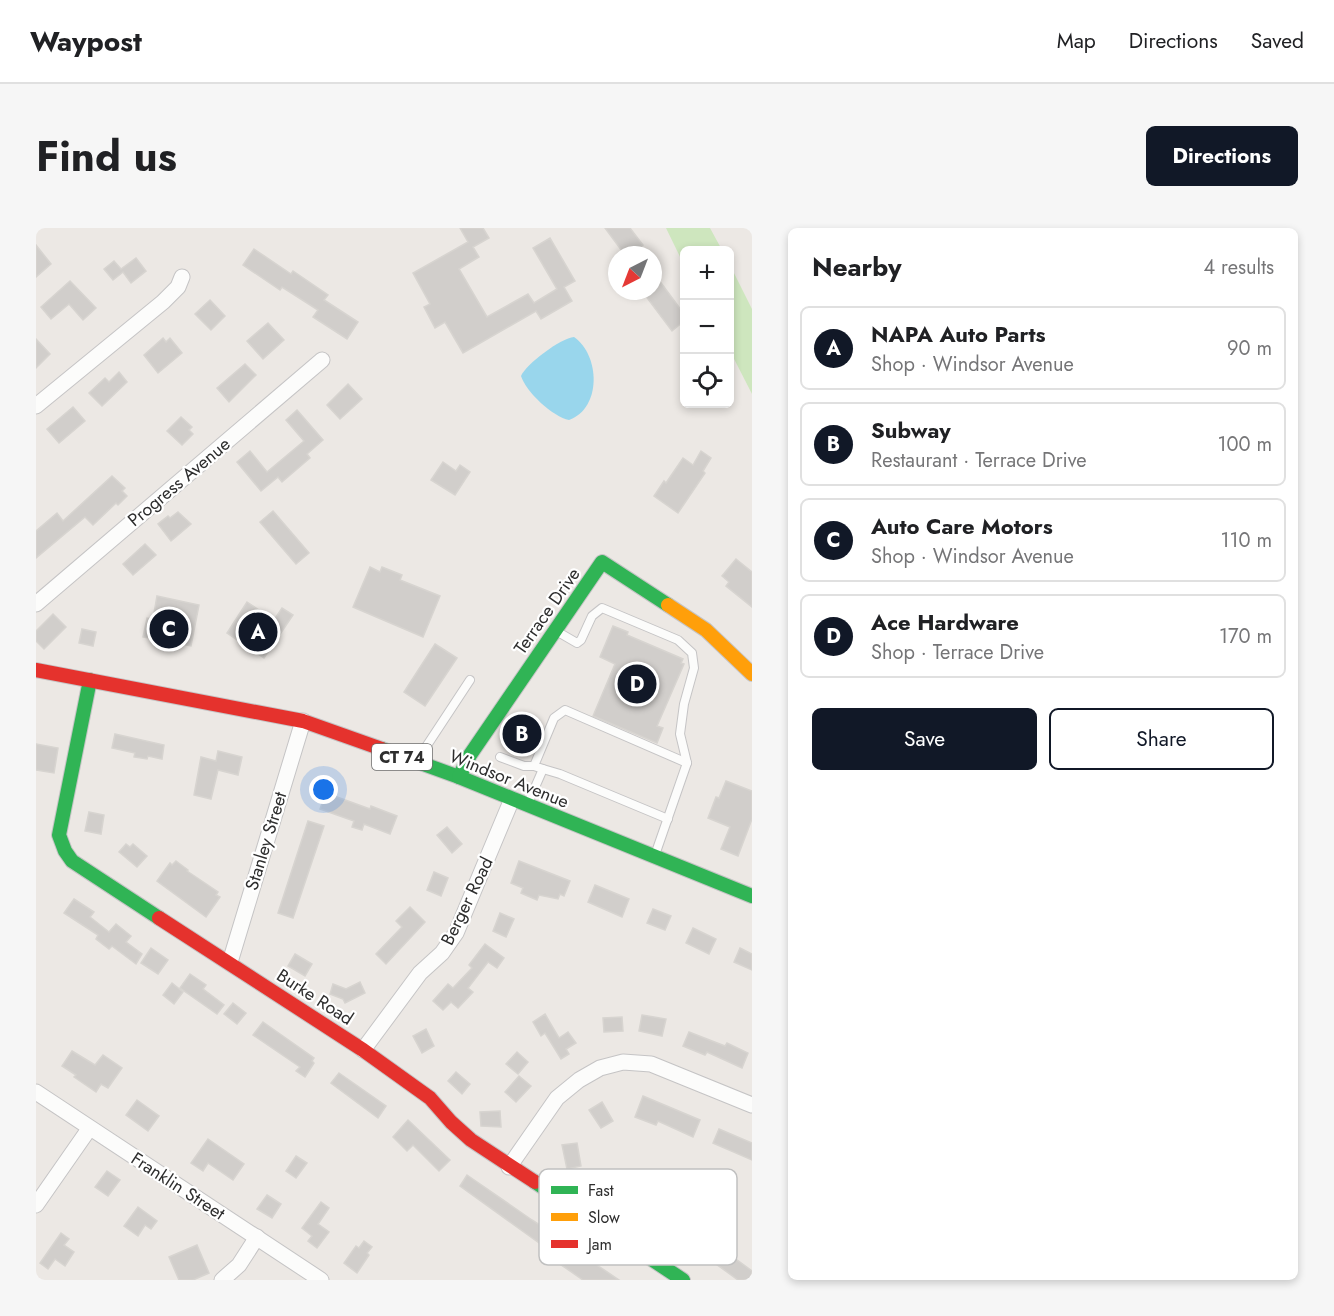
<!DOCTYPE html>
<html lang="en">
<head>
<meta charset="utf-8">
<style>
  :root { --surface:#fff; --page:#f6f6f6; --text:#202124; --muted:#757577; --line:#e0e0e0; --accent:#111827 }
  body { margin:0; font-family:Jost,sans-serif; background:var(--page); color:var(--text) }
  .controls { position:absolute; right:18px; top:18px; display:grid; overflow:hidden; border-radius:9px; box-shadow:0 3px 9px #0003 }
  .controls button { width:54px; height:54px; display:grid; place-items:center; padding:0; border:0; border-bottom:2px solid var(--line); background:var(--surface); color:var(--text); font:30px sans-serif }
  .compass { position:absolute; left:572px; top:18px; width:54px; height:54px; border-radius:50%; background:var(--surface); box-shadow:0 3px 9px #0003; rotate:222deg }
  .you { position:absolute; left:288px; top:562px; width:21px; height:21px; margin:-15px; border:4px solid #fff; border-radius:50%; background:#1a73e8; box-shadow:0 0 0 9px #1a73e833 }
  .badge { display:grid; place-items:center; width:39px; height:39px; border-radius:50%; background:var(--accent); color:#fff; font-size:20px; font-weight:700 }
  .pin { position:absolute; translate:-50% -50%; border:3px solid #fff; box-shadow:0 2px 6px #0006 }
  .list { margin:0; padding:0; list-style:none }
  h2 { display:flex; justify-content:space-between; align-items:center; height:78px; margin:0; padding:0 24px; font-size:26px }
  h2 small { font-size:20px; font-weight:400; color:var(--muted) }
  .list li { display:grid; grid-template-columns:39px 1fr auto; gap:18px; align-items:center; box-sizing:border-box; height:84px; margin:0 12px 12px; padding:0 12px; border:2px solid var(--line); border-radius:9px }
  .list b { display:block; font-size:22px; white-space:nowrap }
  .list p { margin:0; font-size:20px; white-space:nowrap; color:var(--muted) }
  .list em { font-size:20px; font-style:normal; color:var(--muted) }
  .actions { display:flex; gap:12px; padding:18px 24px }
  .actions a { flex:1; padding:14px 0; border:2px solid var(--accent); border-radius:9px; text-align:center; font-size:21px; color:var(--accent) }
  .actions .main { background:var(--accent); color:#fff }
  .icon { flex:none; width:33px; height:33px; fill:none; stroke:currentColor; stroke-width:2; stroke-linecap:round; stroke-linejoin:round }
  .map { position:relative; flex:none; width:716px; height:1052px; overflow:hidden; border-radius:9px }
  header { display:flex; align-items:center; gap:36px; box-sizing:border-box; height:84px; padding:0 30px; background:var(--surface); border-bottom:2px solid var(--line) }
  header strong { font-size:28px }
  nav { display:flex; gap:33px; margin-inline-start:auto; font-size:21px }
  .intro { display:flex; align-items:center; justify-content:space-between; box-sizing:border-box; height:144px; padding:0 36px }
  h1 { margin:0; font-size:42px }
  .button { padding:15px 27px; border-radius:9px; background:var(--accent); color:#fff; font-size:21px; font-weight:700 }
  main { display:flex; gap:36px; padding:0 36px }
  aside { flex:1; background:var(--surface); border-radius:9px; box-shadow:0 3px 9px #0003 }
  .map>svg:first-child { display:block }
  .green { fill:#cee6be }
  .water { fill:#99d6ec }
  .building { fill:#d1cecb; stroke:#d7d4d0; stroke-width:1.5 }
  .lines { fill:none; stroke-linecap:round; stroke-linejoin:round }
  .lane-casing { stroke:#c5c4c5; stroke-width:10 }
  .street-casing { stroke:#c5c4c5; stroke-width:17 }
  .fast-casing { stroke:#c5c4c5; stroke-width:16 }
  .slow-casing { stroke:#c5c4c5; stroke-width:16 }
  .jam-casing { stroke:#c5c4c5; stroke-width:16 }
  .lane { stroke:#fcfcfb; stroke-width:8 }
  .street { stroke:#fcfcfb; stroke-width:15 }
  .fast { stroke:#30b455; stroke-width:14 }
  .slow { stroke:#ff9f0a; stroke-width:14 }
  .jam { stroke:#e5322d; stroke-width:14 }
  .labels { text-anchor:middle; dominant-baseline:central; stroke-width:4.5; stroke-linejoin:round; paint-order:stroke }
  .shield { fill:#fff; stroke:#6d6d6d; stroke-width:1.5 }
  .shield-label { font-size:16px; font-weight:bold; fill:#2e2e2e }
  .street-label { font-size:18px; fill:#2e2e2e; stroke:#fff }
  .key { fill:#fff; stroke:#c0c0c0; stroke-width:1.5 }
  .key-label { font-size:16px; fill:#2e2e2e }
</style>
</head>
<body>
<header>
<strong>Waypost</strong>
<nav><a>Map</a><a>Directions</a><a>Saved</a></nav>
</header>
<div class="intro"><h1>Find us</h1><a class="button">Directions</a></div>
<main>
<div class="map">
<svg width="716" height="1052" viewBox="0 0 716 1052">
  <rect width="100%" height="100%" fill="#ece8e4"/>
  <g class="green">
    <polygon points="630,0 674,0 686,22 648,22 648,37"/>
    <polygon points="694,37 716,81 716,166 694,123"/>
  </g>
  <path class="water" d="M538,109C564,127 566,180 533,192C517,189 490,164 485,148C490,136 525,110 538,109Z"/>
  <g class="building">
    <polygon points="424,0 447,0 453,10 437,19 443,29 423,41 451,89 492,66 498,75 521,61 497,20 514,10 539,53 528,59 536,73 505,91 500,83 427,125 409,94 399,100 388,79 394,76 377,45 432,14"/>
    <polygon points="569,0 594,0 607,17 600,22 604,27 589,27"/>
    <polygon points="0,17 15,36 0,49"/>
    <polygon points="218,21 255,46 257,43 292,67 288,72 322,94 311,111 277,89 282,82 246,59 244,62 207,37"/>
    <polygon points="100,30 110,43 95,55 87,44 77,52 68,41 78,33 85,41"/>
    <polygon points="617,44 648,86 648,93 636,103 606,63 617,63"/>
    <polygon points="34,53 60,80 47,92 33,76 15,91 5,79"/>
    <polygon points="174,72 189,88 175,102 159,86"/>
    <polygon points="232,95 248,112 227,131 211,113"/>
    <polygon points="127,110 130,114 134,110 146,125 122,145 108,127"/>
    <polygon points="0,111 14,126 0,140"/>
    <polygon points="209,136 220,147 193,174 181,160"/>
    <polygon points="83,144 91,154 66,178 53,165 69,150 73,154"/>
    <polygon points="312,156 326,171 304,191 291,177"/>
    <polygon points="37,179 49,193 23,215 11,201"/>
    <polygon points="261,182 287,212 271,226 274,230 246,254 242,249 225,263 201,234 214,223 231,244 268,213 250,192"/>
    <polygon points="145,189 156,199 153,202 157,206 146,217 131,203"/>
    <polygon points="665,223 675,230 667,243 669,245 642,285 618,268 628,253 630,255 647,230 657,237"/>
    <polygon points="407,234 420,243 424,237 434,244 419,267 395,252"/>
    <polygon points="76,248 89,260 86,263 91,268 82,277 80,275 57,297 49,289 0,330 0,303 21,285 27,293"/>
    <polygon points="237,283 273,325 260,336 224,294"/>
    <polygon points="142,284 155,296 135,313 122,296 132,288 134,290"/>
    <polygon points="109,316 120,327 97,347 87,336"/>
    <polygon points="700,331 716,344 716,379 690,358 693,354 686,348"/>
    <polygon points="334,339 344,344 346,339 366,347 364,352 404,368 387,409 317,379"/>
    <polygon points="121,368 163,377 155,418 107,409 111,390 117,391"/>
    <polygon points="211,374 238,392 246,380 257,387 228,430 191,405"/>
    <polygon points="17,386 30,399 8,421 0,413 0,403"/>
    <polygon points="577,398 592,404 591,407 647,431 645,435 648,436 621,498 627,500 621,515 557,488 579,436 564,429"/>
    <polygon points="46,401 60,404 57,418 43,415"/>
    <polygon points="399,416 421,430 389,478 368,464"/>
    <polygon points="486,490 501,500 485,522 471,511"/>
    <polygon points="79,506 128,517 126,531 112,528 111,531 98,529 99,525 76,520"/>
    <polygon points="0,516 22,520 18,545 0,542"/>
    <polygon points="182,523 206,529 202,547 182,542 175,571 158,567 165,529 180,533"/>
    <polygon points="690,553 716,563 716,591 702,628 685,621 694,599 672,590 680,569 683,570"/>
    <polygon points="290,565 334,581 335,578 361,588 354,606 328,596 326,602 316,599 318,593 284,581"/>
    <polygon points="53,584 68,587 65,606 49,603"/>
    <polygon points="272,593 288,598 257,690 242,685"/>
    <polygon points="411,599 426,616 416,625 401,607"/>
    <polygon points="90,616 94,619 97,616 111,628 101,639 83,624"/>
    <polygon points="140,633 152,642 151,643 182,664 180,667 184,669 170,689 121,653 134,635 136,637"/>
    <polygon points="483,633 534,653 528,668 524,666 522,671 503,667 501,672 485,665 487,660 475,655"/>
    <polygon points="398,644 412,650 405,668 391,662"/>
    <polygon points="559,657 593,671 586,689 552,674"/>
    <polygon points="38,671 58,684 54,689 73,704 80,696 95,708 90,714 106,726 100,736 76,718 73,721 60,711 62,707 28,685"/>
    <polygon points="374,679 389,694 350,736 340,726 366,699 360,693"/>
    <polygon points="617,681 635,688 629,702 611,695"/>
    <polygon points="464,685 478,691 470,709 457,703"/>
    <polygon points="657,700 680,711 673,726 650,715"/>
    <polygon points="449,716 468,730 461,740 452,734 432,760 437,764 422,780 415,774 407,782 397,773 412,756 417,760 436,740 433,737"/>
    <polygon points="115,720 132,732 122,746 105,735"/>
    <polygon points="704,720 716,726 716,742 698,734"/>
    <polygon points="259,726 276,736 269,748 252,738"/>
    <polygon points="154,746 170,757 167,761 188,777 181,786 144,760"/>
    <polygon points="324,754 329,765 309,775 307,771 294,766 297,756 310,761"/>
    <polygon points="136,755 147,764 138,776 127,767"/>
    <polygon points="197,775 210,785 201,796 188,786"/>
    <polygon points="509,786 523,810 532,804 540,815 530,821 533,826 525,831 509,805 505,808 497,794"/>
    <polygon points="606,787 630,791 626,808 603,803"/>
    <polygon points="586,789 587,803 568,804 567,790"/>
    <polygon points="227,794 278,830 276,833 278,835 269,849 260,843 264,839 217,807"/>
    <polygon points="390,801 398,818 386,825 377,808"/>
    <polygon points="653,804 689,818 691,815 712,825 706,840 671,824 669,827 647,818"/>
    <polygon points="36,823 59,837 67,827 86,840 72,860 65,856 60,864 38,849 40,847 26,838"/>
    <polygon points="481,824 492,834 482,846 470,836"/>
    <polygon points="420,844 434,856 426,866 412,853"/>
    <polygon points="303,845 350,878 342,890 295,855"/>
    <polygon points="483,848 495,858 480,874 469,864"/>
    <polygon points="607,868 664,892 657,909 622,893 620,897 599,889"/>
    <polygon points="101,872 123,888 112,903 90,887"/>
    <polygon points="566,874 577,893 565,900 553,882"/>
    <polygon points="464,883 465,899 445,898 444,884"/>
    <polygon points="372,892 414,932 403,943 377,917 371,923 357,909"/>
    <polygon points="683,901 716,915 716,932 677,915"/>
    <polygon points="172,911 208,936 197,952 172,935 167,943 155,935"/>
    <polygon points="541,915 545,938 531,941 526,917"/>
    <polygon points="260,928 271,935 260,950 250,943"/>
    <polygon points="71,943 84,952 72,968 59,959"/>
    <polygon points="431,947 496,992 556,1031 555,1033 583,1052 547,1052 521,1034 524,1030 424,958"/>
    <polygon points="231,967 245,976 236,990 221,981"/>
    <polygon points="285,974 293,980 282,996 293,1004 281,1020 272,1013 276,1008 266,1000"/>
    <polygon points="102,979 121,993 115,1001 109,997 102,1008 88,998"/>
    <polygon points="25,1005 33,1011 28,1017 38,1024 29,1038 19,1031 12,1041 4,1035"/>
    <polygon points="328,1013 336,1019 331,1025 333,1027 321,1045 308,1035 320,1018 323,1020"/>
    <polygon points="678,1015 716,1043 716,1052 702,1052 669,1028"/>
    <polygon points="161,1017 173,1045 157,1052 143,1052 133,1029"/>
  </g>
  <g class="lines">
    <defs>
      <g id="lane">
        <polyline points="522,404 541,415 545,412 556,388 566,380 642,412 656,425 658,440 648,476 644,506 651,535 619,627"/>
        <polyline points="464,529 488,538 498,538"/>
        <polyline points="382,531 434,452"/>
        <polyline points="507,541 498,538 518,490 529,482 651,535"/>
        <polyline points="493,573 507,541 524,546 632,591"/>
      </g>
      <g id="street">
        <polyline points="0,178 127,74 142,59 146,49"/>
        <polyline points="0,376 286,132"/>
        <polyline points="194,734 267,493"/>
        <polyline points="327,822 384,745 406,725 420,705 476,571"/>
        <polyline points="0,864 285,1052"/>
        <polyline points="473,939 521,870 543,852 564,840 587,834 615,836 716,877"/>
        <polyline points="0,977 53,901"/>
        <polyline points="186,1052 203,1037 221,1009"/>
      </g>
      <g id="fast">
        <polyline points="54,452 23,607 29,623 36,633 123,690"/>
        <polyline points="346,521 423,549 716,668"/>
        <polyline points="423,549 434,527 566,334 632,377"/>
        <polyline points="499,954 647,1052"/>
      </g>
      <polyline id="slow" points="632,377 670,402 716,446"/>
      <g id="jam">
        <polyline points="0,442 267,493 346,521"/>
        <polyline points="123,690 327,822 394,870 415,894 435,912 499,954"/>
      </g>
    </defs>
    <use href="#lane" class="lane-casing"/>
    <use href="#street" class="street-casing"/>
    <use href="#fast" class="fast-casing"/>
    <use href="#slow" class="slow-casing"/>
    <use href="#jam" class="jam-casing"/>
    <use href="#lane" class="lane"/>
    <use href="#street" class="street"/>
    <use href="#fast" class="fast"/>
    <use href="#slow" class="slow"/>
    <use href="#jam" class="jam"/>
  </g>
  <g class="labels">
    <rect class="shield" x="336" y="516" width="60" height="26" rx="4.5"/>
    <g class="shield-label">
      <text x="366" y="529">CT 74</text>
    </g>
    <g class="street-label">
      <text transform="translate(143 254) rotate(-40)">Progress Avenue</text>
      <text transform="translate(511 383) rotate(-55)">Terrace Drive</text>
      <text transform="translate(473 551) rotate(22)">Windsor Avenue</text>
      <text transform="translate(230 613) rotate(-73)">Stanley Street</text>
      <text transform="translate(431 673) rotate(-64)">Berger Road</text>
      <text transform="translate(279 769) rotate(33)">Burke Road</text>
      <text transform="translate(142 958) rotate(33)">Franklin Street</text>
    </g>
  </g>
  <rect x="503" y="941" width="198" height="96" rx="9" class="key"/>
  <rect x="515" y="958" width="27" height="8" fill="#30b455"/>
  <rect x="515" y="985" width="27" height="8" fill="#ff9f0a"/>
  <rect x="515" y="1012" width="27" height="8" fill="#e5322d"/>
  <g class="key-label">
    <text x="552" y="968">Fast</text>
    <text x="552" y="995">Slow</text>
    <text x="552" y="1022">Jam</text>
  </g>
</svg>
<div class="controls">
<button>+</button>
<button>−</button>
<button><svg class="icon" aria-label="locate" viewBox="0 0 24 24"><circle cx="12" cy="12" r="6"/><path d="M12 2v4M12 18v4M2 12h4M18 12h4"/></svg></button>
</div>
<svg class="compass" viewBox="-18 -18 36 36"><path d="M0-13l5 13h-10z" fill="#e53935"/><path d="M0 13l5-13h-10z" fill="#757577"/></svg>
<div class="you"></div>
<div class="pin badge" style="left:222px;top:404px">A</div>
<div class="pin badge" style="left:486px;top:506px">B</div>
<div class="pin badge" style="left:133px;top:401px">C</div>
<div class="pin badge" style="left:601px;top:456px">D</div>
</div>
<aside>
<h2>Nearby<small>4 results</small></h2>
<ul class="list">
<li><span class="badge">A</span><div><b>NAPA Auto Parts</b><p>Shop · Windsor Avenue</p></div><em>90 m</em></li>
<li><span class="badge">B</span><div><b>Subway</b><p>Restaurant · Terrace Drive</p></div><em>100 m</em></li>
<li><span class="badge">C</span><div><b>Auto Care Motors</b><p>Shop · Windsor Avenue</p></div><em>110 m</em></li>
<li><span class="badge">D</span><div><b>Ace Hardware</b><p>Shop · Terrace Drive</p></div><em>170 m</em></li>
</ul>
<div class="actions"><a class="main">Save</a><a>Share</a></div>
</aside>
</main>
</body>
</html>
